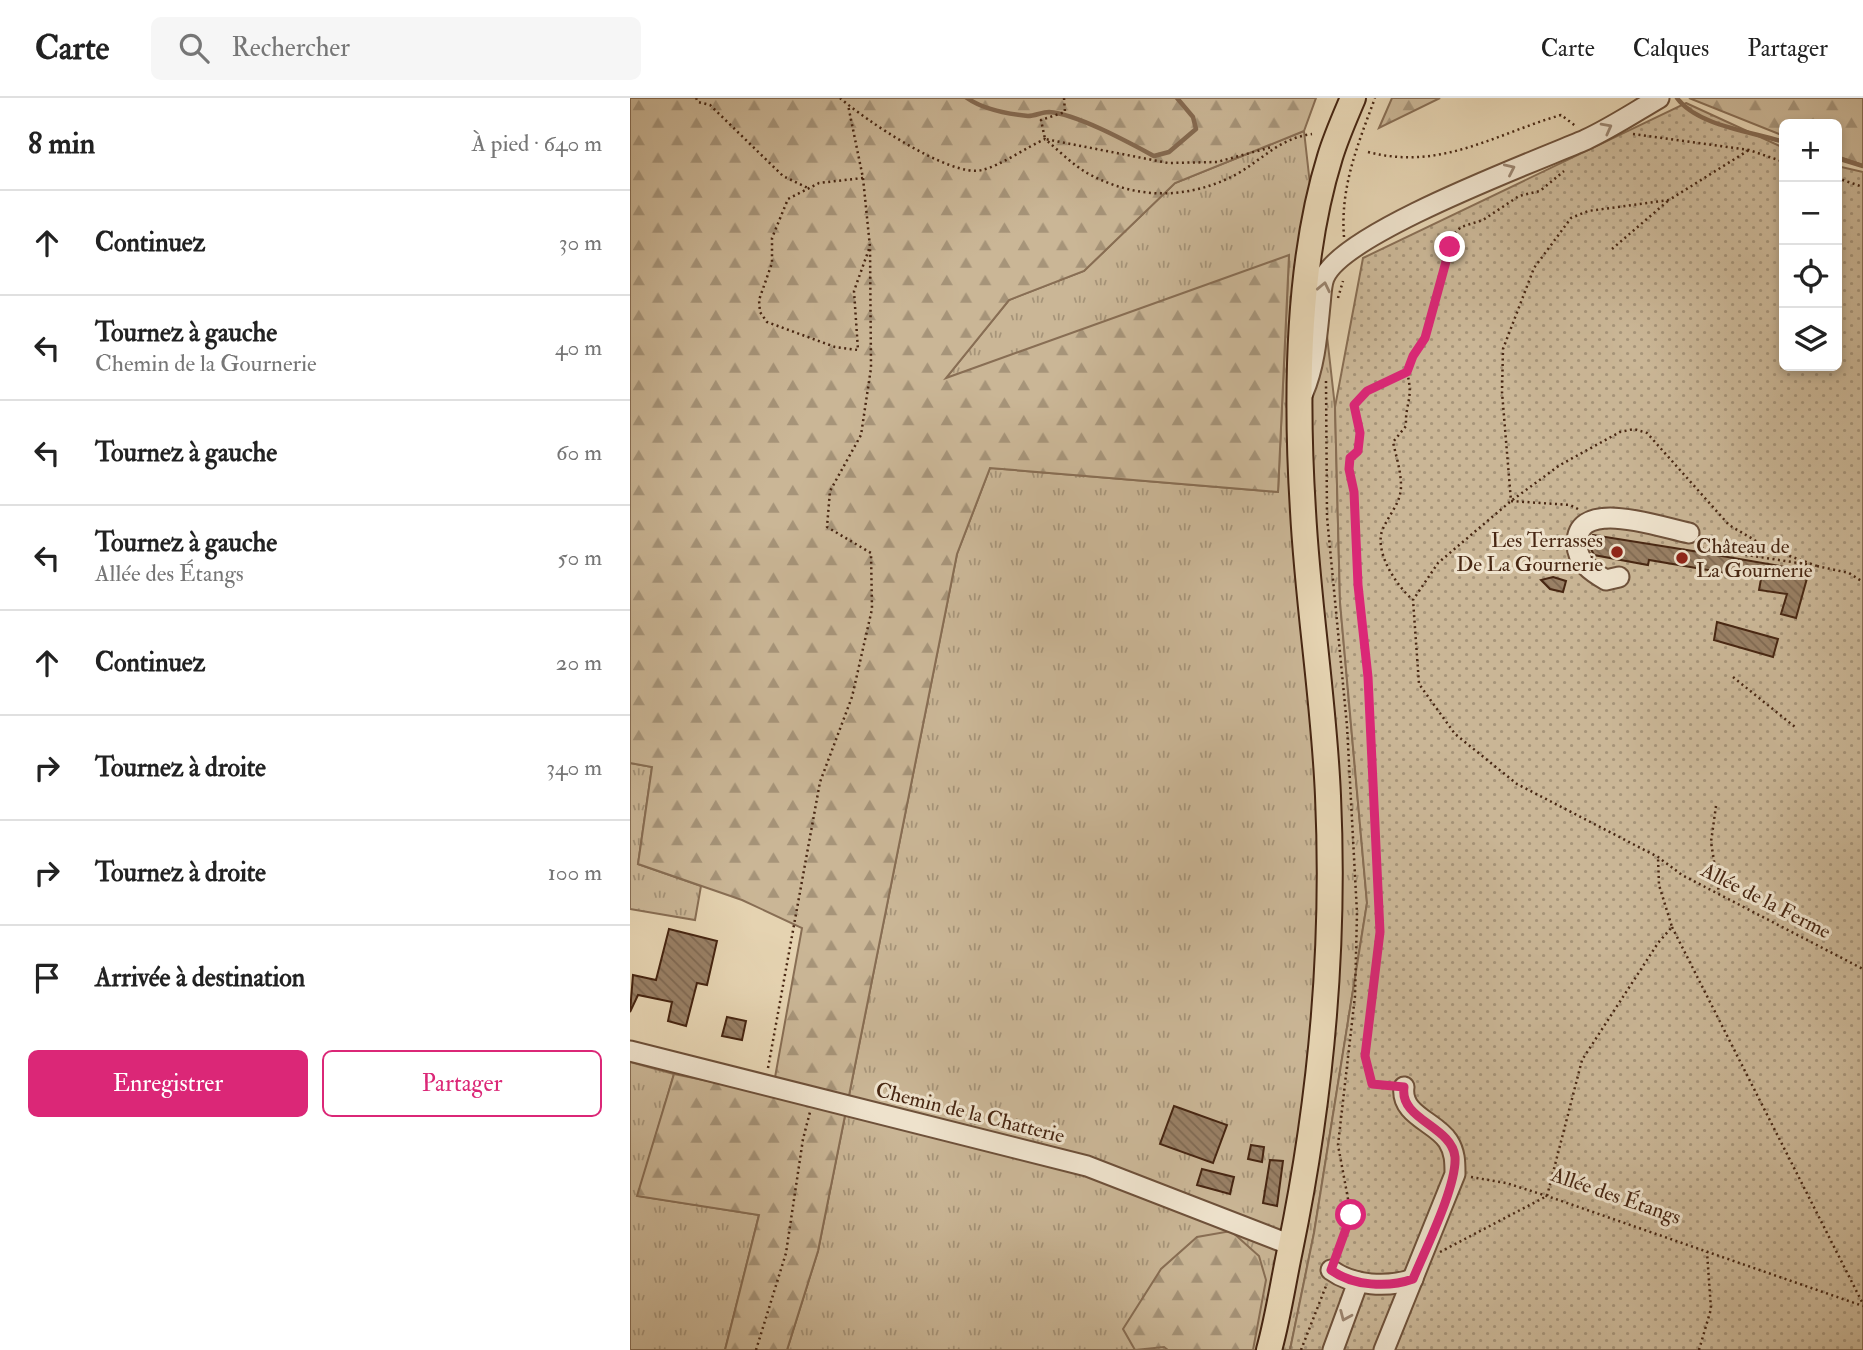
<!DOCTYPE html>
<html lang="fr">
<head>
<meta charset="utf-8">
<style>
  :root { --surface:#fff; --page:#f6f6f6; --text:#222; --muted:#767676; --line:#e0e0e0; --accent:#db2777 }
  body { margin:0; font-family:"IM FELL Double Pica",serif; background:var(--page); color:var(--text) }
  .controls { position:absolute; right:21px; top:21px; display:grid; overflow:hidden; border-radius:10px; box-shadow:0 4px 10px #0003 }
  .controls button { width:63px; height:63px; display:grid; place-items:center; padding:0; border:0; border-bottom:2px solid var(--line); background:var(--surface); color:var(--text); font:35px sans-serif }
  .stop { position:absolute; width:21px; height:21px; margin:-16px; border:5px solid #db2777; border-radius:50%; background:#fff }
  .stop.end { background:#db2777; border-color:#fff; box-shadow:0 2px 7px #0008 }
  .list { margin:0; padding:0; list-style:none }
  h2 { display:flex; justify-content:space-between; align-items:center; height:91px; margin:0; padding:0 28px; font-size:30px }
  h2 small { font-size:23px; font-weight:400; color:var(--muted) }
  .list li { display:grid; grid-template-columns:46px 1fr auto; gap:21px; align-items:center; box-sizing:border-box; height:105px; padding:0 28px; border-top:2px solid var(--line) }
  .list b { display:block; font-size:26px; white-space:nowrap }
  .list p { margin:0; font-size:23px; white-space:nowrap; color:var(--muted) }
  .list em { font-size:23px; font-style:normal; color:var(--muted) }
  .actions { display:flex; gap:14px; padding:21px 28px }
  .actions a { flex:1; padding:16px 0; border:2px solid var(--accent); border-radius:10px; text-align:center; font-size:24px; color:var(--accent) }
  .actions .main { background:var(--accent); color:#fff }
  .icon { flex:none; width:38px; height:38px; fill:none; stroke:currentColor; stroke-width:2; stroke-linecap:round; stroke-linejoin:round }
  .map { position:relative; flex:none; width:1233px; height:1252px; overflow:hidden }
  header { display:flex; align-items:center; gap:42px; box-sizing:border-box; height:98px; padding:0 35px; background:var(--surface); border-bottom:2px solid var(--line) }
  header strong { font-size:33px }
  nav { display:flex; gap:38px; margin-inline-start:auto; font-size:24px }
  .search { width:490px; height:63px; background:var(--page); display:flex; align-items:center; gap:18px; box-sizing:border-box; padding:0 24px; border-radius:10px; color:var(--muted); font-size:26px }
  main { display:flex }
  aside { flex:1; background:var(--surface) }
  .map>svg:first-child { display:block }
  .grass { fill:url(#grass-tufts); stroke:#886e54; stroke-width:2 }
  .forest { fill:url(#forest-firs); stroke:#886e54; stroke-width:2 }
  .park { fill:url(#park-dots); stroke:#886e54; stroke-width:2 }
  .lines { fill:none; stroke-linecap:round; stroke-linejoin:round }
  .stream { stroke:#856a51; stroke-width:4.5 }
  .building { fill:url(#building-back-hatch); stroke:#472612; stroke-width:2 }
  .minor-casing { stroke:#6e513a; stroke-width:23 }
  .major-casing { stroke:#472612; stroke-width:28 }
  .path { stroke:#472612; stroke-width:2.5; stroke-dasharray:2 3.5; stroke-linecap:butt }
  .minor { stroke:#eee2cc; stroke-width:19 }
  .major { stroke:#e5d3b1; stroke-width:24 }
  .oneway { stroke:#9a846f }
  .route { stroke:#db2777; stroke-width:9 }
  .poi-dot { fill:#8f2418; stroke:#eee2cc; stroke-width:2.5 }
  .labels { text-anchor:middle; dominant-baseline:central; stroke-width:6; stroke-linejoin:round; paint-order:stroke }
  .poi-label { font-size:21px; fill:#472612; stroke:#eee2cc; text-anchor:end }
  .street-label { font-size:21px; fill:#472612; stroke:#eee2cc }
</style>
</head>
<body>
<header>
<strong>Carte</strong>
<div class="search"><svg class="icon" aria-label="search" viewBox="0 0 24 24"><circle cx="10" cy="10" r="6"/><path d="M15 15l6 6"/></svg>Rechercher</div>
<nav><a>Carte</a><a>Calques</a><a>Partager</a></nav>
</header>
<main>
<aside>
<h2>8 min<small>À pied · 640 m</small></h2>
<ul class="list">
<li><svg class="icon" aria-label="ahead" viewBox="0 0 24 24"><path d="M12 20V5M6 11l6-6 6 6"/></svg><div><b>Continuez</b></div><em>30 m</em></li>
<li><svg class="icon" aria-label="left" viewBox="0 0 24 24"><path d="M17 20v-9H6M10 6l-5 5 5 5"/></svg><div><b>Tournez à gauche</b><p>Chemin de la Gournerie</p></div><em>40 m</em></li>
<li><svg class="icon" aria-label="left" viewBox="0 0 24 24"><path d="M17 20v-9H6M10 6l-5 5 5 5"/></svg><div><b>Tournez à gauche</b></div><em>60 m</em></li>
<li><svg class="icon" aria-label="left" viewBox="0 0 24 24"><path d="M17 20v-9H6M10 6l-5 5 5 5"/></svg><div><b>Tournez à gauche</b><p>Allée des Étangs</p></div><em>50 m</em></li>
<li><svg class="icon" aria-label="ahead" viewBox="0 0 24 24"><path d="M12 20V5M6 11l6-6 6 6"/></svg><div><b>Continuez</b></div><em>20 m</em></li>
<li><svg class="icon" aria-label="right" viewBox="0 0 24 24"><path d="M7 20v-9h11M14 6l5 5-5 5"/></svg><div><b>Tournez à droite</b></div><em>340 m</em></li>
<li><svg class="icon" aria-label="right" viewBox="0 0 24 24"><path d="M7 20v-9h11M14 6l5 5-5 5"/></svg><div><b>Tournez à droite</b></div><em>100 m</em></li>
<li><svg class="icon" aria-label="arrive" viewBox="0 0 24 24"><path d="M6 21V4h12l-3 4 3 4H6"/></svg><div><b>Arrivée à destination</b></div></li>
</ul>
<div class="actions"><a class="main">Enregistrer</a><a>Partager</a></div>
</aside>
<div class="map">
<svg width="1233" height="1252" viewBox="0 0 1233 1252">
  <defs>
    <pattern id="grass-tufts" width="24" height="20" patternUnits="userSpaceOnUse" patternTransform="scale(1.75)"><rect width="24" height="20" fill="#cab696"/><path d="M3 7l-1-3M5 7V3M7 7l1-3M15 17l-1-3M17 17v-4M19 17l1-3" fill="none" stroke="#a69479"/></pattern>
    <pattern id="forest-firs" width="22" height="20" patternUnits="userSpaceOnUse" patternTransform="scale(1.75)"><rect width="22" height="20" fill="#cab696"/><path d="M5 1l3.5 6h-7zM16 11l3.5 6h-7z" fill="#a69479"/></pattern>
    <pattern id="park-dots" width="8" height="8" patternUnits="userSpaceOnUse" patternTransform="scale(1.75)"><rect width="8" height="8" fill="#cab696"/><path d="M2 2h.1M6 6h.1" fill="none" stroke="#a69479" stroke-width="1.8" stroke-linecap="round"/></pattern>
    <pattern id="building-back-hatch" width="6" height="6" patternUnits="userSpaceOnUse" patternTransform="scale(1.75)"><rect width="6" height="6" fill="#998065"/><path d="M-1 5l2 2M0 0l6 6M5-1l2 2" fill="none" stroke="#7f6952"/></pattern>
  </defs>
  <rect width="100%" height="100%" fill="#e5d3b1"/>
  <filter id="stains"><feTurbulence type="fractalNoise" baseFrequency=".00286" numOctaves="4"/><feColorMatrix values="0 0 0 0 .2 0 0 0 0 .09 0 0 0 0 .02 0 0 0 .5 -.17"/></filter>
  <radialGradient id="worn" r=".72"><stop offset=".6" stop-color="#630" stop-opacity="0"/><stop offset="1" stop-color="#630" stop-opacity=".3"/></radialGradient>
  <g class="grass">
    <polygon points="674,33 705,309 710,504 737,805 684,1135 660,1252 157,1252 188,1153 327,456 360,370 648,394 659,158 315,281 379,202 454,173 545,85"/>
    <polygon points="0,665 22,669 8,766 71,788 65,822 0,811"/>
    <polygon points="0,964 44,976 8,1098 129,1117 95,1252 0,1252"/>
  </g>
  <g class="forest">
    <polygon points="0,0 686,0 674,33 545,85 454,173 379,202 316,280 659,157 648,394 360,370 327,456 188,1153 157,1252 95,1252 129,1117 7,1098 44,976 142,996 172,830 112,802 8,766 22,669 0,665"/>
    <polygon points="762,0 810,0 749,30"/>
    <polygon points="1059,0 1233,0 1233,67 1207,58 1207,26 1154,26 1154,38"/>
    <polygon points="601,1133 629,1158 636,1182 623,1252 538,1252 534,1249 505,1252 493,1231 531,1171 567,1139"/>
  </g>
  <polygon class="park" points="1056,5 1154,50 1154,268 1207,268 1207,68 1233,74 1233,1252 660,1252 684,1135 737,805 710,504 705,309 733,160"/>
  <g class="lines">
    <g class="stream">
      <path d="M337,0C354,12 378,16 398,18C405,18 412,14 419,14C447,16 498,44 524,58L539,54L566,31L563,19L547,0"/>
      <path d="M1047,0C1067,28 1124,34 1154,44"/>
      <polyline points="1207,60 1233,68"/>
    </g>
  </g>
  <g class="building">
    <polygon points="963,437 1063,453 1179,473 1166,520 1151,516 1157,496 1129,492 1131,481 1019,462 1018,467 964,457 959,447"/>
    <polygon points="923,479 936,483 933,494 920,491 911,482"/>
    <polygon points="1087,524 1148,541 1143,559 1084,542"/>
    <polygon points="39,831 87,843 77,887 67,885 56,928 38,923 42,904 8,897 0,914 3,877 26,882"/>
    <polygon points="97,919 116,923 112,942 92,938"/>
    <polygon points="544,1008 597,1027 583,1065 530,1046"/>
    <polygon points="621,1047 634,1049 632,1064 618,1061"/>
    <polygon points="640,1062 653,1063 647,1108 633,1105"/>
    <polygon points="572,1071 604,1079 600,1096 567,1087"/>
  </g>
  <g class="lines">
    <defs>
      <g id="minor">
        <path d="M673,295C685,267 687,237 690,207C691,199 691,188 694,180C712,135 904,64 955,42C981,30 1005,14 1029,0"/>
        <path d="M989,479L976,482C962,474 947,464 947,446C946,398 1032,430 1059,435"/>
        <polyline points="0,953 457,1068 661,1147"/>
        <path d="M701,1172C723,1188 758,1190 783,1181"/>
        <polyline points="703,1252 728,1184"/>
        <path d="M754,1252L825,1076C825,1064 825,1054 818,1043C806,1024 770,1017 774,989"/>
      </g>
      <path id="major" d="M639,1252C648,1220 653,1185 660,1152C691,1002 705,851 698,698C694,603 678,508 673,413C666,302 667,165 700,59C706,39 715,19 723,0"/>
    </defs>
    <use href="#minor" class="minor-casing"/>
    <use href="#major" class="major-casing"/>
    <g class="path">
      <polyline points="66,0 68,4 80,7 153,78 178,90"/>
      <path d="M210,0C234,21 320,80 352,72C370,68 397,49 415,41C428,52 442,66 457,75C506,102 558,102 607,76C633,61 650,40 682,36"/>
      <polyline points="434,0 435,14 411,22 415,41 538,65 587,64 642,49"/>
      <polyline points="1003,36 1119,52 1154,64"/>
      <path d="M738,54C811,73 865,36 931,17L947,29"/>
      <polyline points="233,80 189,85 158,101 142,140 142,165 129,202 130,214 137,224 205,249 228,252 224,193 239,151"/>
      <polyline points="1207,80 1233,89"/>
      <path d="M714,139C710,89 728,46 745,0"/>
      <polyline points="982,151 1039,102"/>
      <polyline points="708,200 713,183"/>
      <path d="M777,274C784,302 775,304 776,328L763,344C766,358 771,373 771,388C771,406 758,417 752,433C745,455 766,487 782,501"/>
      <polyline points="696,283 697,419 717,628 727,815 725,898 708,1047 721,1117 706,1158"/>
      <polyline points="948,411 940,407 881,403 872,294 873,251 904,170 941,120 958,113 1039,102 1119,52"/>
      <polyline points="1068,446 1072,450 1181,467"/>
      <polyline points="1187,468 1138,450 1099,427 1017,335 1004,331 990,334 930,367 881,403 808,465 783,502 789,586 825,636 887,686 1028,759 1052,777 1233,871"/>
      <polyline points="1187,468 1219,475 1233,484"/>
      <polyline points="1103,579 1165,629"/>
      <polyline points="1086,708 1081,744 1089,795"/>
      <polyline points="1042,829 1233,1206"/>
      <polyline points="138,970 190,684 222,599 242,511 241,455 197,429 200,393 231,337 241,270 240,149 233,80 218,7"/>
      <polyline points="757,989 742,986 735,958 750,834 738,579 728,487 724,394 719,371 720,361 728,353 730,335 724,307 737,293 777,274 783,258 795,240 823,137 831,129 853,122 889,98 910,93 934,73"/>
      <polyline points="841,1079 876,1085 917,1098 1233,1208"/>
      <polyline points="810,1154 917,1098 952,962 1028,845 1042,829 1029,787 1028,759"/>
      <polyline points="126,1252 156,1155 173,1041 180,1014"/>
      <polyline points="671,1252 696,1188"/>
      <polyline points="1069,1252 1081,1211 1077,1154"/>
    </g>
    <use href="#minor" class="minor"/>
    <use href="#major" class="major"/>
  </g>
  <defs><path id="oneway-chevron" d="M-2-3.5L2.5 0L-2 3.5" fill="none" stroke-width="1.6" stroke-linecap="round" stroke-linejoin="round" transform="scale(1.75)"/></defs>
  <g class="oneway">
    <use href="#oneway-chevron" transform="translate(977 30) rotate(-28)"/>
    <use href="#oneway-chevron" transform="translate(880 71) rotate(-25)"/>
    <use href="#oneway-chevron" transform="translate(694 189) rotate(-78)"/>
    <use href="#oneway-chevron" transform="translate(715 1218) rotate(113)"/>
  </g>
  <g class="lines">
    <path class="route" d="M721,1117L701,1172C723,1188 758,1190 783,1181C795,1152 827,1088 825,1059C822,1028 769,1022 774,989L742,986L735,958L750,834L738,579L728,487L724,394L719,371L720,360L728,353L730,335L724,307L737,293L777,274L783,258L795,240L820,149"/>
  </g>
  <g class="poi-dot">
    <circle cx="987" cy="454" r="7"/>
    <circle cx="1052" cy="460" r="7"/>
  </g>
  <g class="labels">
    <g class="poi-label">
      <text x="973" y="442">Les Terrasses<tspan x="973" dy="24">De La Gournerie</tspan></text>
      <text x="1066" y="448" text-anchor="start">Château de<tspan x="1066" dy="24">La Gournerie</tspan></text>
    </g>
    <g class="street-label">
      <text transform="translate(1136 803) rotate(27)">Allée de la Ferme</text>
      <text transform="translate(340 1015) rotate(14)">Chemin de la Chatterie</text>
      <text transform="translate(986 1098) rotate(19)">Allée des Étangs</text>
    </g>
  </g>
  <rect width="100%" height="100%" filter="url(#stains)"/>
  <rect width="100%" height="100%" fill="url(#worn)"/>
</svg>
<div class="controls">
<button>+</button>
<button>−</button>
<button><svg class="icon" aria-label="locate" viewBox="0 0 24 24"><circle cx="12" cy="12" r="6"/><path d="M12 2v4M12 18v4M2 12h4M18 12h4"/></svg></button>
<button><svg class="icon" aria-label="layers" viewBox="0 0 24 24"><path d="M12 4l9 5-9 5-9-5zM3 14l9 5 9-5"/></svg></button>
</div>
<div class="stop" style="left:721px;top:1117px"></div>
<div class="stop end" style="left:820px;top:149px"></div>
</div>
</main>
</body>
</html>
